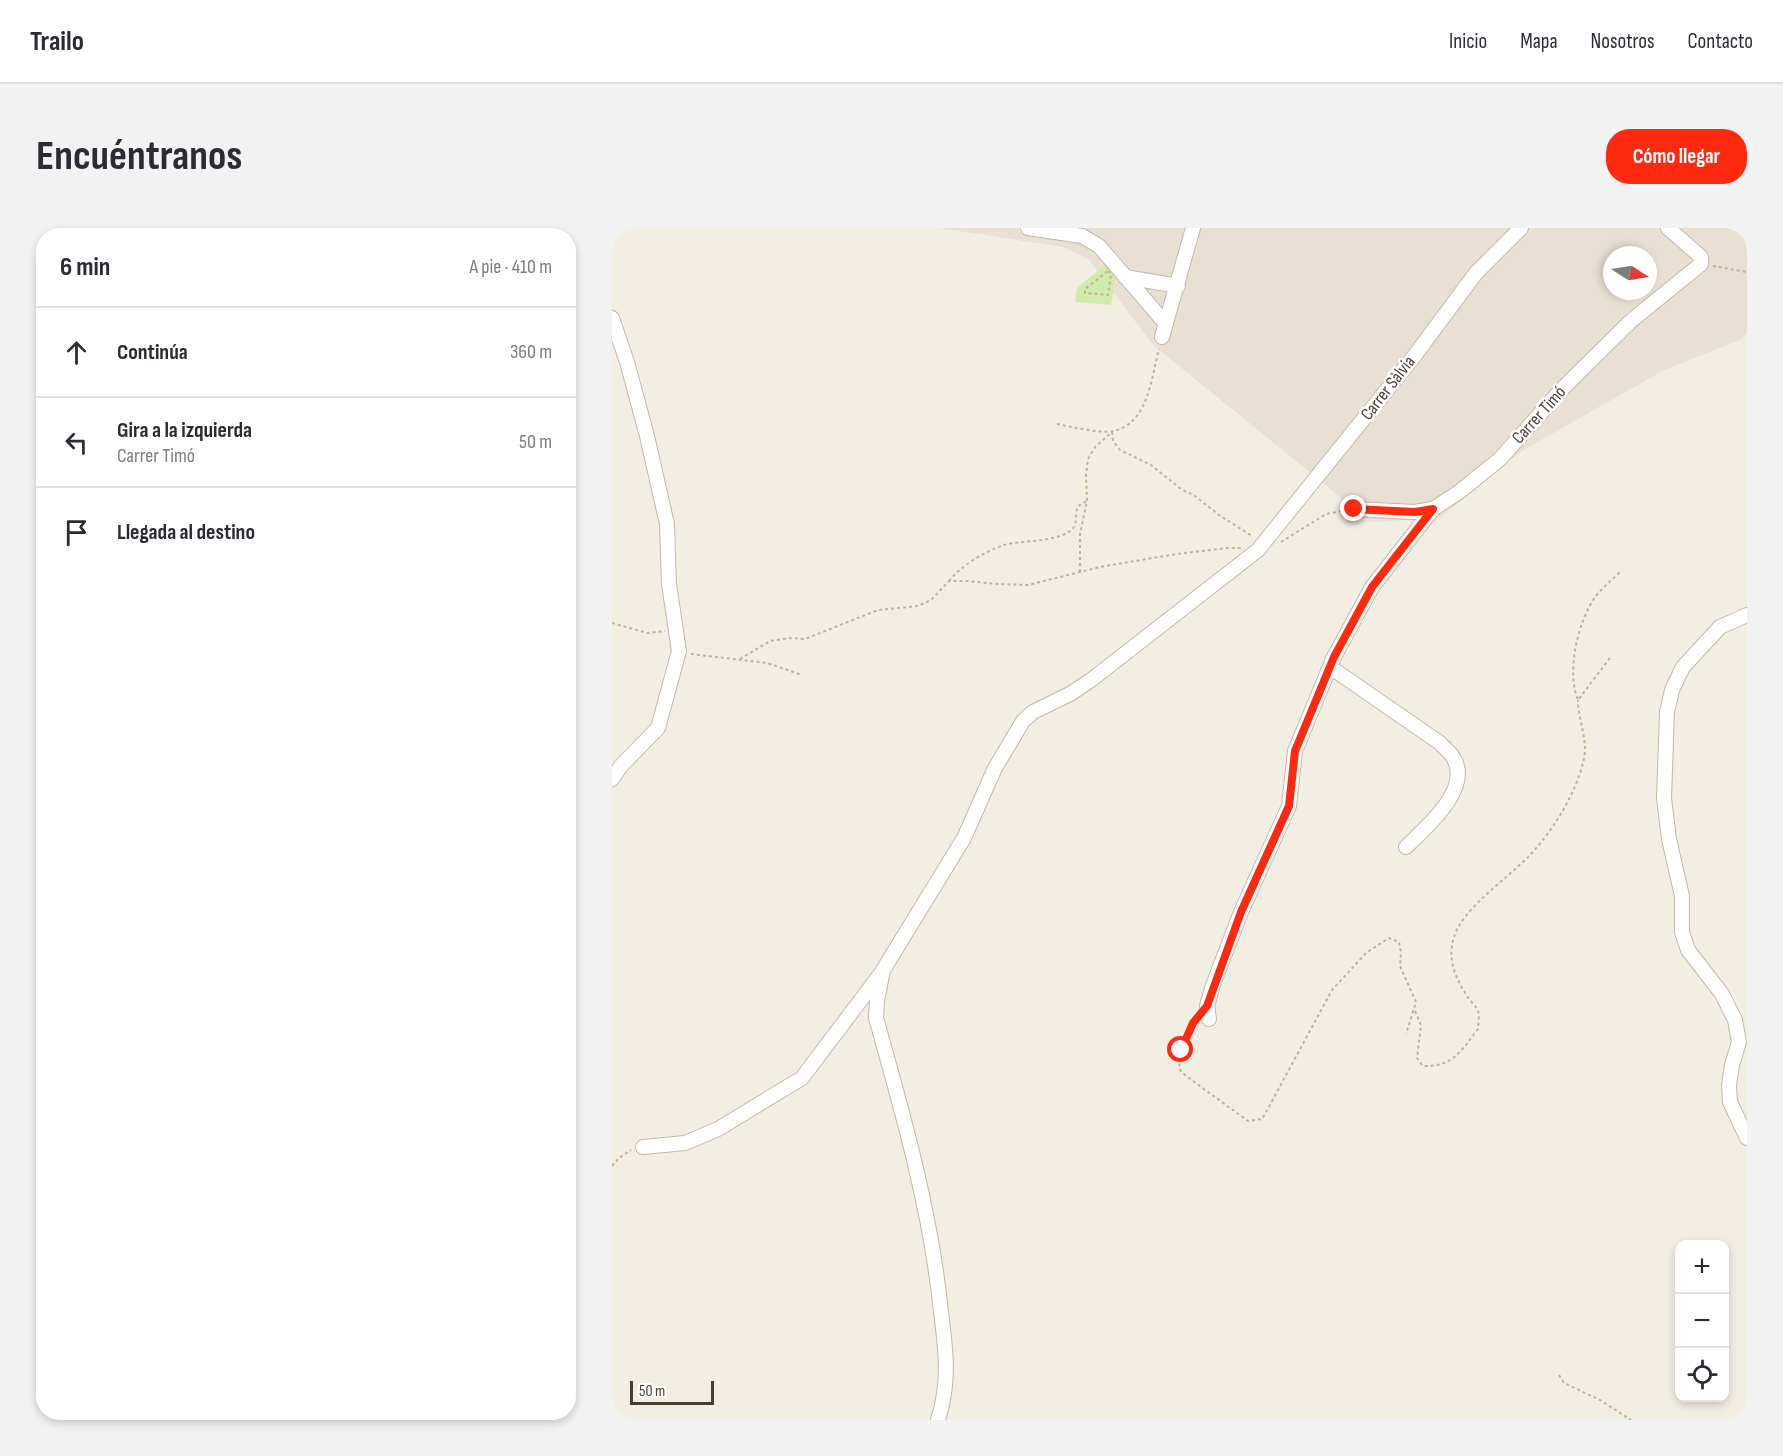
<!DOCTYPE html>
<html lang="es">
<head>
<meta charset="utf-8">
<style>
  :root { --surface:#fff; --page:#f2f2f3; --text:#2b2b33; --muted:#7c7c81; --line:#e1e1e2; --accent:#ff2910 }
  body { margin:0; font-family:"Sofia Sans Condensed",sans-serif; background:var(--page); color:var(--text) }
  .controls { position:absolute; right:18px; bottom:18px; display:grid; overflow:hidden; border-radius:12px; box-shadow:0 3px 9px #0003 }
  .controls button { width:54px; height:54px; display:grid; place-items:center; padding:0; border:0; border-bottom:2px solid var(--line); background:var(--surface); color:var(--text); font:30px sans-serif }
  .compass { position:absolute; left:991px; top:18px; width:54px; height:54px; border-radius:50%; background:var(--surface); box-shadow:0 3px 9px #0003; rotate:102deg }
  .scale { position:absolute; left:18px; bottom:15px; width:84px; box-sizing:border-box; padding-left:6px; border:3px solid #463e34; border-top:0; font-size:16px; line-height:21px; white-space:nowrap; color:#463e34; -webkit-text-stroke:4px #fff; paint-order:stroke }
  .stop { position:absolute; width:18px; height:18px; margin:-14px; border:4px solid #ff2910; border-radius:50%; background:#fff }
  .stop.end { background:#ff2910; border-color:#fff; box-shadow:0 2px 6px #0008 }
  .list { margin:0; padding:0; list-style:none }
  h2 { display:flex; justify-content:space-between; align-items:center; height:78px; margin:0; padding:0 24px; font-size:26px }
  h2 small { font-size:20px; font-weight:400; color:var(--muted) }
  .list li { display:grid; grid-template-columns:39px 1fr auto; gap:18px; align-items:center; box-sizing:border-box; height:90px; padding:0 24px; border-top:2px solid var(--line) }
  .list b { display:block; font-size:22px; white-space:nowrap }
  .list p { margin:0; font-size:20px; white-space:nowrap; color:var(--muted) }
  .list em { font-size:20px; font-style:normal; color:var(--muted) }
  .icon { flex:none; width:33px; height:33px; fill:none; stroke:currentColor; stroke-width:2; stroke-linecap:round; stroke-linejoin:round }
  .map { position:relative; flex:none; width:1135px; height:1192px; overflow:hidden; border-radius:24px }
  header { display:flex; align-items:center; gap:36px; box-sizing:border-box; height:84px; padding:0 30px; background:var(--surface); border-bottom:2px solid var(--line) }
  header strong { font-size:28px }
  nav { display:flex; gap:33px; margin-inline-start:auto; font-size:21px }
  .intro { display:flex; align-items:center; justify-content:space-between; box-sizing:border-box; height:144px; padding:0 36px }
  h1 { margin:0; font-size:42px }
  .button { padding:15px 27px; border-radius:24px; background:var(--accent); color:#fff; font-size:21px; font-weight:700 }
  main { display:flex; gap:36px; padding:0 36px }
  aside { flex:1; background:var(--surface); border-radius:24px; box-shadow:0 3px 9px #0003 }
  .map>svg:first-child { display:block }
  .residential { fill:#e8e0d2; fill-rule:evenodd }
  .green { fill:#d0ebaa }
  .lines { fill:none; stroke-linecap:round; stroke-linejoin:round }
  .minor-casing { stroke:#c2b8a9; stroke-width:16 }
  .path { stroke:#c2b197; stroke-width:2; stroke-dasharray:3 3; stroke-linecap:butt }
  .minor { stroke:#fff; stroke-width:14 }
  .route { stroke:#ff2910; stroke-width:8 }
  .labels { text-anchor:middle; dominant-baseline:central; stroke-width:5; stroke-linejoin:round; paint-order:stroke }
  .street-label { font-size:18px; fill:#463e34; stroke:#fff }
</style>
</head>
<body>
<header>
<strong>Trailo</strong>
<nav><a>Inicio</a><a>Mapa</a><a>Nosotros</a><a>Contacto</a></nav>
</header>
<div class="intro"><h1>Encuéntranos</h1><a class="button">Cómo llegar</a></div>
<main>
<aside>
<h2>6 min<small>A pie · 410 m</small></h2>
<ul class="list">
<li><svg class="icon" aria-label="ahead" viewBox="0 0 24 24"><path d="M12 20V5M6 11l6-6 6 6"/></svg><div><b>Continúa</b></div><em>360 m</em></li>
<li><svg class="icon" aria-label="left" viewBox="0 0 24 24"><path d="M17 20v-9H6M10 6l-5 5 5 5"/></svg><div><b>Gira a la izquierda</b><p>Carrer Timó</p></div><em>50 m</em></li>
<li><svg class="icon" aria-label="arrive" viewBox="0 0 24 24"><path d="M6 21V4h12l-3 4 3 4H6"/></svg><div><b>Llegada al destino</b></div></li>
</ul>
</aside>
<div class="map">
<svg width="1135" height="1192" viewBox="0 0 1135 1192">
  <rect width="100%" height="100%" fill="#f3eee4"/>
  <path class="residential" d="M327,0H1135V104L1130,111L1052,142L910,223L828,290L759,294L541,117L477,32L451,19ZM1000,27H1036V63H1000Z"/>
  <polygon class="green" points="493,37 504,48 499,77 463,74 465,60"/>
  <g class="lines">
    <defs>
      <g id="minor">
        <polyline points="416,0 470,8 487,18 554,96"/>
        <polyline points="513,49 566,58"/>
        <polyline points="0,90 15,134 35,208 55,296 57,356 67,423 46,500 9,538 0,551"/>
        <polyline points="550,109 581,0"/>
        <polyline points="742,281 803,284 821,281 847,264 888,231 950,161 1020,92 1089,36 1089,29 1056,0"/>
        <polyline points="1135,387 1108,399 1071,439 1060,462 1055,484 1052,570 1057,611 1070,668 1070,704 1076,722 1110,766 1123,792 1127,814 1120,837 1117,857 1118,874 1135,910"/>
        <path d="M718,439L828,515C832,520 838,524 841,529C861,561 814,599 794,619"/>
        <polyline points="597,791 595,778 601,757 629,684 677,578 683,523 722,429 760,359 821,281"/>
        <polyline points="31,919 73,915 106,901 190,850 270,744"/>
        <path d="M326,1192C338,1154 334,1123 329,1084C319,984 291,886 264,790L265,773L271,742L352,610L383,540L411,493L421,484L458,466L479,452L646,322L803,127L864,45L909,0"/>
      </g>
    </defs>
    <use href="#minor" class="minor-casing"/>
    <g class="path">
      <polyline points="1101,38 1135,44"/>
      <polygon points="496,43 499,46 496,67 473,65 473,61"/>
      <path d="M445,196C460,199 488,206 502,203C537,194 539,150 547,121"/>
      <polyline points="500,204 501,213 508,222 539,237 569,261 583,268 607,287 640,308"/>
      <polyline points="669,314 714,286 730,283"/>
      <polyline points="468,344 468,306 475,273 474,247 476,231 483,219 500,204"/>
      <path d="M337,353C350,337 372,324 392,317C407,312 455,315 463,297C465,291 463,284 466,278L475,273"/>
      <polyline points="0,395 35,405 53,403"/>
      <polyline points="79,426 155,435 190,447"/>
      <path d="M998,430L966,472C954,444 966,392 984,368C991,359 1000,352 1008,344"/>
      <polyline points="128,431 158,413 177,410 193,411 266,382 306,378 319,372 337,353 354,353 386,356 416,357 488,339 564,326 616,320 629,320"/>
      <path d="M803,783L809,797L805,830L811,838C841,839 849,823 866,801C866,796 868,788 866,783C864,778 858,773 855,768C843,749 835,731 842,709C850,681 896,650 916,629C941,603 964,566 972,531C976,511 966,492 966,472"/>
      <polyline points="584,791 569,822 567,841 574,848 636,893 650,891 653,886 720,762 754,725 777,710 787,714 789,725 788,738 804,774 794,806"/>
      <polyline points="0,938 7,930 19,922"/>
      <polyline points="947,1147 952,1155 988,1172 1019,1192"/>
    </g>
    <use href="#minor" class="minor"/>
  </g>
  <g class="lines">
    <polyline class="route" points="569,822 581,795 595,778 629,684 677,578 683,523 722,429 760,359 821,281 803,284 742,281"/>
  </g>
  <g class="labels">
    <g class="street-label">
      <text transform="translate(776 160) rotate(-52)">Carrer Sàlvia</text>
      <text transform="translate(927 187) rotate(-48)">Carrer Timó</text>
    </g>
  </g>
</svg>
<div class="controls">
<button>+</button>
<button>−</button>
<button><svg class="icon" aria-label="locate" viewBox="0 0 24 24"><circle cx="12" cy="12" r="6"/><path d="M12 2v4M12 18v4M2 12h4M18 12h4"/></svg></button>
</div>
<svg class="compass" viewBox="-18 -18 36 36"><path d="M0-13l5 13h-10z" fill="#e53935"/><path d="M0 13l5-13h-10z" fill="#7c7c81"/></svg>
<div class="scale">50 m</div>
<div class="stop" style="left:569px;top:822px"></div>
<div class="stop end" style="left:742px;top:281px"></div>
</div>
</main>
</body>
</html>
